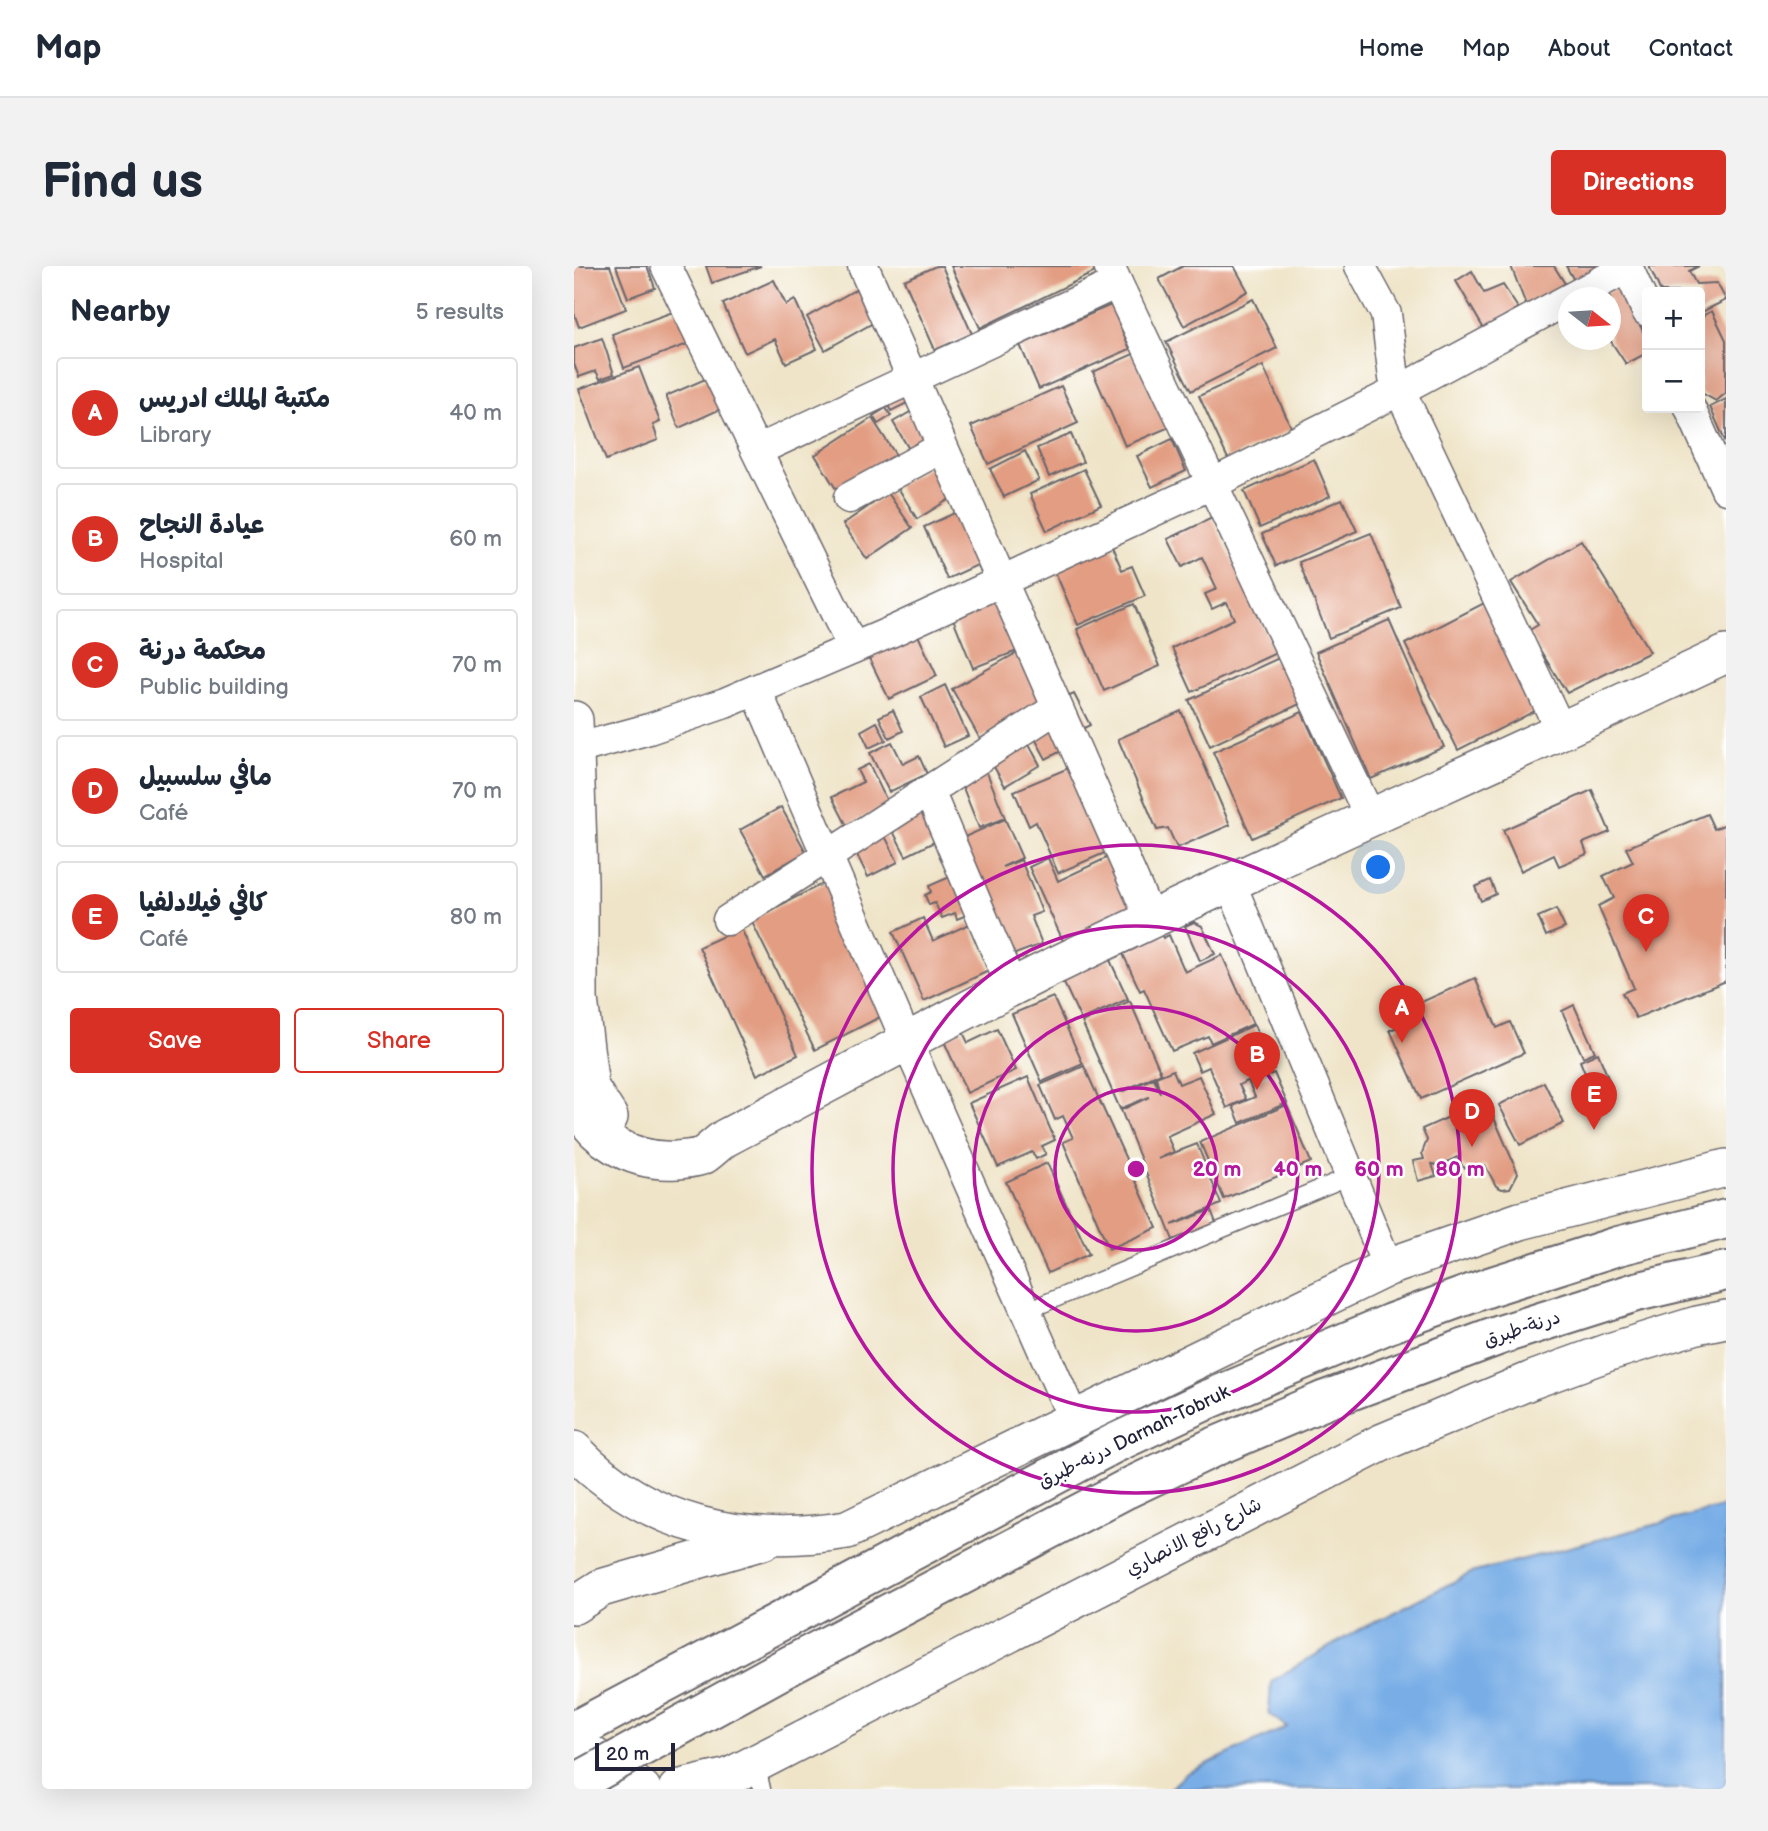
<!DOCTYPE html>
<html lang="en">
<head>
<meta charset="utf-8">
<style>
  :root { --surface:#fff; --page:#f2f2f3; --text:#1f2937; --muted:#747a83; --line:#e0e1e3; --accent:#d93025 }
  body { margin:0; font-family:"Balsamiq Sans","Playpen Sans Arabic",sans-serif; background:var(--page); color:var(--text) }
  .controls { position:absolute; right:21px; top:21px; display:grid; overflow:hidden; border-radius:7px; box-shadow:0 7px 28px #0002 }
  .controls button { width:63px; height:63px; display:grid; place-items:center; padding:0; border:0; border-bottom:2px solid var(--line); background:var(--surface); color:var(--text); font:35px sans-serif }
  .compass { position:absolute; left:984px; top:21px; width:63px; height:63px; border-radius:50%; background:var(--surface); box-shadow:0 7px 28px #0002; rotate:107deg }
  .scale { position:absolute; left:21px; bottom:18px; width:80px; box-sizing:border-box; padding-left:7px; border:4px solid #22223b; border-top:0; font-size:19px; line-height:24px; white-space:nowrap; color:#22223b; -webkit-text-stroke:5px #fff; paint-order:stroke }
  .you { position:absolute; left:805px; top:602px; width:24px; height:24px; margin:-18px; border:5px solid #fff; border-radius:50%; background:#1a73e8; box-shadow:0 0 0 10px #1a73e833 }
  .badge { display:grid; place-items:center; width:46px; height:46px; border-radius:50%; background:var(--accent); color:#fff; font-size:23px; font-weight:700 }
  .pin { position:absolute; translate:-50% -58px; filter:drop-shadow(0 2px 4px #0008) }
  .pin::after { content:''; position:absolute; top:37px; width:24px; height:21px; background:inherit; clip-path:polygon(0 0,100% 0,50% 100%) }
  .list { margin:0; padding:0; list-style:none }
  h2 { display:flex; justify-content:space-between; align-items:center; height:91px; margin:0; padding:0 28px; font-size:30px }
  h2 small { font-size:23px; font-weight:400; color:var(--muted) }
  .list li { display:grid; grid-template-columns:46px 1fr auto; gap:21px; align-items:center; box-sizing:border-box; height:112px; margin:0 14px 14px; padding:0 14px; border:2px solid var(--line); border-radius:7px }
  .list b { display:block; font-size:26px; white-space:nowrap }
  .list p { margin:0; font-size:23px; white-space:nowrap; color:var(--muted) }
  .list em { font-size:23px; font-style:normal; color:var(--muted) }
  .actions { display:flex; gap:14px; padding:21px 28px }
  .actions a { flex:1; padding:16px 0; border:2px solid var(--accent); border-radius:7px; text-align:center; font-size:24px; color:var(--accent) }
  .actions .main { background:var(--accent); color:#fff }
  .map { position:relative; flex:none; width:1152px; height:1523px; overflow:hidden; border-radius:7px }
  header { display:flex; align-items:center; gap:42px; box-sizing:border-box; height:98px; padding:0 35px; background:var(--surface); border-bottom:2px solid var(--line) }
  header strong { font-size:33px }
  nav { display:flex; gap:38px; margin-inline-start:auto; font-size:24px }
  .intro { display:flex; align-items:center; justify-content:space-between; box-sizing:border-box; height:168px; padding:0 42px }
  h1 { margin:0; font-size:49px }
  .button { padding:18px 32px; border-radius:7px; background:var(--accent); color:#fff; font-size:24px; font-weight:700 }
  main { display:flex; gap:42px; padding:0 42px }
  aside { flex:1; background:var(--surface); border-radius:7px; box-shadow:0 7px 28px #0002 }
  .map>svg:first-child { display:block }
  .water { fill:#78ade6; stroke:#4d6890; stroke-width:2 }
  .building { fill:#e29d82 }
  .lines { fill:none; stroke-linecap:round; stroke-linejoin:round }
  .service-casing { stroke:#6a666c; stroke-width:19 }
  .minor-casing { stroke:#6a666c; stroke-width:33 }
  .tertiary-casing { stroke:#6a666c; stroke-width:40 }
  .trunk-casing { stroke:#6a666c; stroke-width:42 }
  .service { stroke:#fff; stroke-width:16 }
  .minor { stroke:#fff; stroke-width:30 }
  .tertiary { stroke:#fff; stroke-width:37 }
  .trunk { stroke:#fff; stroke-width:38 }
  .trunk-bridge-casing { stroke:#6a666c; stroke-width:42; stroke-linecap:butt }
  .trunk-bridge { stroke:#fff; stroke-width:38 }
  .ring { fill:none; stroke:#b5179e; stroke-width:3.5 }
  .labels { text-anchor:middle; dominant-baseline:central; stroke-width:5; stroke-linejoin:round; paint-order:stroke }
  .street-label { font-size:19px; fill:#22223b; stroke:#fff }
  .centre { fill:#b5179e; stroke:#fff; stroke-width:3.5 }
  .ring-label { font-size:21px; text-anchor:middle; font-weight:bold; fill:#b5179e; stroke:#fff; stroke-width:5; stroke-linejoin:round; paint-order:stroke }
</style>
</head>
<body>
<header>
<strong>Map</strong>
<nav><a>Home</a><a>Map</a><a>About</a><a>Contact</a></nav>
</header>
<div class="intro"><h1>Find us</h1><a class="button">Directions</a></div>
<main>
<aside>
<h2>Nearby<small>5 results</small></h2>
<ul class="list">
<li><span class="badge">A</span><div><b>مكتبة الملك ادريس</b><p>Library</p></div><em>40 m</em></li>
<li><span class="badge">B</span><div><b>عيادة النجاح</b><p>Hospital</p></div><em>60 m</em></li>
<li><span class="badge">C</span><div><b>محكمة درنة</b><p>Public building</p></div><em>70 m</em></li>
<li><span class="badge">D</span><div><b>مافي سلسبيل</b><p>Café</p></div><em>70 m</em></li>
<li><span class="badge">E</span><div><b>كافي فيلادلفيا</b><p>Café</p></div><em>80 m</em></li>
</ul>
<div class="actions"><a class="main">Save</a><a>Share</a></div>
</aside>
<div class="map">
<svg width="1152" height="1523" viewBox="0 0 1152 1523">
  <rect width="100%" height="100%" fill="#fff"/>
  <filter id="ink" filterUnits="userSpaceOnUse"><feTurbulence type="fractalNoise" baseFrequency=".0143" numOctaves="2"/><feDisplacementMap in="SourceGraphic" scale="14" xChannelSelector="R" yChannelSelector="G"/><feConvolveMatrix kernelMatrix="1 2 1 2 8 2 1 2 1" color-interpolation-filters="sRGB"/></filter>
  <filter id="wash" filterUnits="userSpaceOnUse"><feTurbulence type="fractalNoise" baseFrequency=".00686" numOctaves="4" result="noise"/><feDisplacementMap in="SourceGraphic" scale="28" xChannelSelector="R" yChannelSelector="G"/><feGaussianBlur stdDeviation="1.57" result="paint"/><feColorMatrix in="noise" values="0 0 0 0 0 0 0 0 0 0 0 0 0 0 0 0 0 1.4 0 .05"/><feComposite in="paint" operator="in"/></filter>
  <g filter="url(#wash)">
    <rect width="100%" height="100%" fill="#efe4c8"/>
    <polygon class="water" points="1152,1240 1152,1523 596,1523 613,1507 713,1461 695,1448 697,1415 781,1366 897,1307"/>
    <g id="blocks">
      <g class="building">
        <polygon points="0,0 36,0 52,43 5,61 0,47"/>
        <polygon points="42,0 73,0 81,22 54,32"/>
        <polygon points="132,0 187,0 138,17"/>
        <polygon points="362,0 368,0 398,68 361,84 330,14"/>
        <polygon points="377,0 519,0 521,6 406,62"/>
        <polygon points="609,0 660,0 674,25 610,60 585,13"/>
        <polygon points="937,0 980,0 993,21 954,44"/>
        <polygon points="992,0 1032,0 1002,18"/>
        <polygon points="1075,0 1125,0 1115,5 1122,18 1143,17 1152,34 1126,47 1126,26 1087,26"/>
        <polygon points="898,5 910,27 929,19 944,42 910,63 882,15"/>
        <polygon points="200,14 212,39 221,34 243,83 212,97 201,73 171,87 149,38"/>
        <polygon points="1047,19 1073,74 1073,87 1052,98 1036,74 1036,32 1023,32"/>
        <polygon points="288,20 306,53 251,84 233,51"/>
        <polygon points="679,33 703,82 617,125 592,76"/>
        <polygon points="537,39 556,83 465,123 446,79"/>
        <polygon points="107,43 119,76 50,102 38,68"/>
        <polygon points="1138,45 1152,74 1152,127 1142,135 1126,126 1126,51"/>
        <polygon points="28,72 40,108 26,113 22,105 5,111 0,98 0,82"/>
        <polygon points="566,85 598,160 551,180 519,106"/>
        <polygon points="689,100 718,163 654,193 625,130"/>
        <polygon points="65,101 86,156 79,159 84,174 32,194 5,123"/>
        <polygon points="136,111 149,142 105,162 92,130"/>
        <polygon points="487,120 504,157 414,198 397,160"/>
        <polygon points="334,124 339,134 317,145 312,136"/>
        <polygon points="1152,133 1152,177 1136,141"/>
        <polygon points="312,142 317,150 304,158 299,150"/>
        <polygon points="338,145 353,172 335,183 319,156"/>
        <polygon points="298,152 325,194 267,231 241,189"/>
        <polygon points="497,168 509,196 475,211 463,182"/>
        <polygon points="598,173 612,205 578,221 563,190"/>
        <polygon points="451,185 465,214 430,231 416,203"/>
        <polygon points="740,193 756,230 686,262 670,225"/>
        <polygon points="363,195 384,228 343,253 323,220"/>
        <polygon points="510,203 527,239 473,265 456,228"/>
        <polygon points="314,227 338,262 293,293 269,258"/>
        <polygon points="768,233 783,265 702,300 688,268"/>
        <polygon points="387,244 410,296 373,313 350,261"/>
        <polygon points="638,252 702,387 618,426 598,382 660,353 653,336 638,343 631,328 643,323 628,291 608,301 594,273"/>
        <polygon points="797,267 827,342 755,372 725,296"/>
        <polygon points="1007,275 1076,386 993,427 954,365 964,359 937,316"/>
        <polygon points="536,276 548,304 558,300 571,330 504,359 479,301"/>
        <polygon points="423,333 443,385 399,402 378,350"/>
        <polygon points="914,335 960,427 961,445 884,484 831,378"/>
        <polygon points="560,338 586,400 530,425 503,363"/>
        <polygon points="815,354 870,481 797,513 742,386"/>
        <polygon points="342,365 363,410 315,433 293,388"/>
        <polygon points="448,384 477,433 406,473 378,423"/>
        <polygon points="709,390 730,436 636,480 615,434"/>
        <polygon points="371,419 394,470 370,481 347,431"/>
        <polygon points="500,428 516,459 502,466 487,434"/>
        <polygon points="319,444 329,465 315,472 305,451"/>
        <polygon points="607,445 656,559 603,582 594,562 583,564 544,473"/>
        <polygon points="728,446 767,532 678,572 639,486"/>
        <polygon points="479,454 493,482 472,493 457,465"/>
        <polygon points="303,456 312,474 295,482 287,465"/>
        <polygon points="452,473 466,499 431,520 416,494"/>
        <polygon points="318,476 329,498 345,490 353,508 315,526 296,487"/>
        <polygon points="295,498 315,539 273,560 258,531 289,516 283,504"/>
        <polygon points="504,498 540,583 484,607 462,556 455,560 440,525"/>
        <polygon points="410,499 431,552 405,562 384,509"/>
        <polygon points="1018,524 1036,566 1009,577 1013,588 985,600 980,589 947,605 929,564"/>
        <polygon points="348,536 366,573 332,590 313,554"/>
        <polygon points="207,541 232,586 191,609 166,564"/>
        <polygon points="1133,548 1140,563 1152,558 1152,715 1062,752 1048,727 1060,722 1024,640 1040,632 1029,610 1059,596 1052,582"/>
        <polygon points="431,553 448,592 428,601 447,594 468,646 457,650 468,678 436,690 386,573"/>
        <polygon points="309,566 324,596 294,611 279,581"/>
        <polygon points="543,587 558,645 490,677 455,601 474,592 484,615"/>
        <polygon points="387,606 403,645 383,653 381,647 368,652 361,637 355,639 351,629 357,626 355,620"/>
        <polygon points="916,614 922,628 907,635 901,621"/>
        <polygon points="252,616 316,746 241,784 177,654"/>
        <polygon points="982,643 991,662 972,670 964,651"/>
        <polygon points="349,652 359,675 395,658 417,704 350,735 319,666"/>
        <polygon points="620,656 628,660 641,688 626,695 611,660"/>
        <polygon points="167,662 224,789 183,809 125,681"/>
        <polygon points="586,666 589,672 595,669 611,706 648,689 679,758 637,777 634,770 598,785 570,723 566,725 549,688 562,682 560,677"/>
        <polygon points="535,692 554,733 507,754 488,713"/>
        <polygon points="901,712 923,762 936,756 950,787 847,833 816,764 829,759 823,747"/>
        <polygon points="479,731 509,798 468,816 438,748"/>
        <polygon points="556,735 587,807 547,826 580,812 586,827 582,811 599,804 605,818 625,810 642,848 593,870 600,886 584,893 623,878 647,938 598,959 637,944 642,957 599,974 547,844 575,831 546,843 508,756"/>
        <polygon points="1000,739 1021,786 1009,791 988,745"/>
        <polygon points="680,759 700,803 665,819 672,833 653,842 635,801 626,805 618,787"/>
        <polygon points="423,763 442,804 393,827 369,773 388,764 394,777"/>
        <polygon points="1024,787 1035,814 1017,822 1006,795"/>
        <polygon points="510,800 583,962 535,983 489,876 499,872 489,850 481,854 466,819"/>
        <polygon points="700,807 713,837 666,857 659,840 681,831 675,817"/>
        <polygon points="454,811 481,874 468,880 472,888 462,893 458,886 424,901 395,837"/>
        <polygon points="970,816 990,857 946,879 925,839"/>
        <polygon points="713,839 737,896 650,933 626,876"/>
        <polygon points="917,845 944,907 936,922 928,923 922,920 911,899 900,905 889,901 883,891 866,900 858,898 862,910 844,915 839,895 850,893 848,887 853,874 848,863 877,850 881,861"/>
        <polygon points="473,897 515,988 474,1007 432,916"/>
      </g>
    </g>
  </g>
  <g filter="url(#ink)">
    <use href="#blocks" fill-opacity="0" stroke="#6a666c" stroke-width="2"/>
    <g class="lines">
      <defs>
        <g id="service">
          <polyline points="452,1045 776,910"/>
          <polyline points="182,1497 188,1523"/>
        </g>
        <g id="minor">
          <polyline points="92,0 279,382"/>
          <polyline points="289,0 577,654"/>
          <polyline points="535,0 797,553"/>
          <polyline points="786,0 812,48 820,112 987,465"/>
          <polyline points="1053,0 1073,45"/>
          <polyline points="997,32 1054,1"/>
          <polyline points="1116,142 1152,223"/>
          <polyline points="184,184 543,17"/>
          <polyline points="275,232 367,182"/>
          <polyline points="182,424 333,776 500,1154"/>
          <polyline points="2,483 75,463 151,437 319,365 638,218 826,124 995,33"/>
          <polyline points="355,525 438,722"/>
          <polyline points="656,616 814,1001"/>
          <polyline points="154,654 483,442"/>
        </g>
        <g id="tertiary">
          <polyline points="0,454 5,616 5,733 16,822 35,851"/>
          <path d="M0,830C15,873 59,897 103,894C112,893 122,893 130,889C137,884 144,877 151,872C260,815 368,755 478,701C701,592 928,494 1152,388"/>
          <path d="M0,1184C74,1261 171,1281 273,1264L814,1001L946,955L1152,902"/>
          <polyline points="0,1339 27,1322 189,1275"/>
          <polyline points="0,1477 68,1523"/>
          <polyline points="103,1523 155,1511 807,1177 958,1114 1035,1086 1123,1059 1152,1053"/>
        </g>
        <g id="trunk">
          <polyline points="749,1135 929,1068 1062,1026 1152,1005"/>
          <polyline points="0,1465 539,1178 633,1134 817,1057 918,1020 1044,980 1152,953"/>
        </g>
      </defs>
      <use href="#service" class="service-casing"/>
      <use href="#minor" class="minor-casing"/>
      <use href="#tertiary" class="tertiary-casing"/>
      <use href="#trunk" class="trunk-casing"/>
      <use href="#service" class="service"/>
      <use href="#minor" class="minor"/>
      <use href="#tertiary" class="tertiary"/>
      <use href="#trunk" class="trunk"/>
      <defs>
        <polyline id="trunk-bridge" points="0,1518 209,1403 552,1223 640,1181 749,1135"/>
      </defs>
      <use href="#trunk-bridge" class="trunk-bridge-casing"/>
      <use href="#trunk-bridge" class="trunk-bridge"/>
    </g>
  </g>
  <g class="ring">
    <circle cx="562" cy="903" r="81"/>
    <circle cx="562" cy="903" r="162"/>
    <circle cx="562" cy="903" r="243"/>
    <circle cx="562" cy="903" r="324"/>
  </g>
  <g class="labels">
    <g class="street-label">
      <text transform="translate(948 1063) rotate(-18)">درنة-طبرق</text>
      <text transform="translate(560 1171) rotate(-26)">درنه-طبرق Darnah-Tobruk</text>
      <text transform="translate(620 1271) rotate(-27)">شارع رافع الانصاري</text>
    </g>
  </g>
  <circle cx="562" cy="903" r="10" class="centre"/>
  <g class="ring-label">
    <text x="643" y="910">20 m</text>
    <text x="724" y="910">40 m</text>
    <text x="805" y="910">60 m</text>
    <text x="886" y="910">80 m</text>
  </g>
</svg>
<div class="controls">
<button>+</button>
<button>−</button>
</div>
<svg class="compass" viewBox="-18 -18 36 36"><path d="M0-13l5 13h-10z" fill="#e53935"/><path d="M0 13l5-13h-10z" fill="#747a83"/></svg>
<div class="scale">20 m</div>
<div class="you"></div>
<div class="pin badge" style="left:828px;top:777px">A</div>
<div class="pin badge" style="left:683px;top:824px">B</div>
<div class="pin badge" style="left:1072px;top:686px">C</div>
<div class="pin badge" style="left:898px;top:881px">D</div>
<div class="pin badge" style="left:1020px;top:864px">E</div>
</div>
</main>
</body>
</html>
